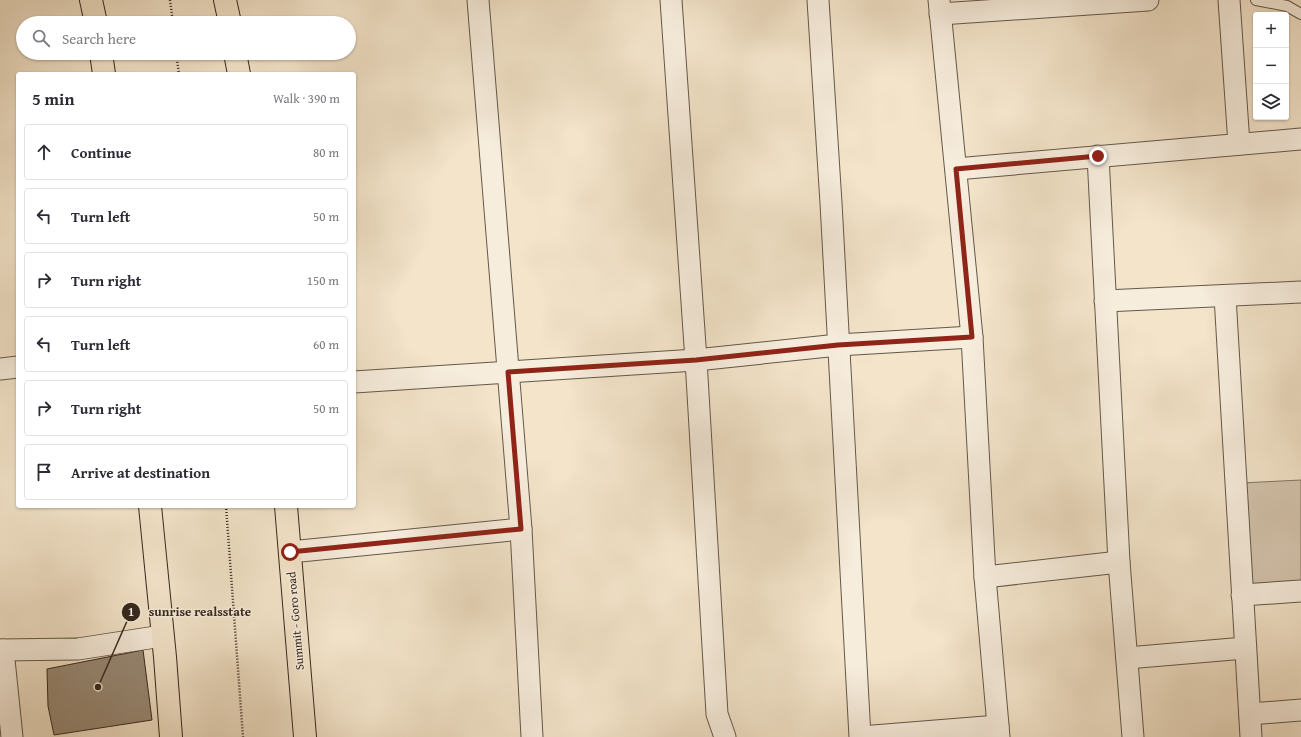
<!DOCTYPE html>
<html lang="en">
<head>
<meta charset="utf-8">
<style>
  :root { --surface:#fff; --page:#f2f2f3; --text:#2b2b33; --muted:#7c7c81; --line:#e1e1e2 }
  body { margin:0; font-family:"Gentium Book Plus",serif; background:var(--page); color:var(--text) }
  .controls { position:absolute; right:12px; top:12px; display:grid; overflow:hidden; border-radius:4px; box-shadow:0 1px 3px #0004 }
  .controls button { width:36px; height:36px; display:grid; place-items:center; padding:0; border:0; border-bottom:1px solid var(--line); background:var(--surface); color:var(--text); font:20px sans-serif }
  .stop { position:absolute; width:12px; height:12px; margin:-9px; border:3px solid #8f2418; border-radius:50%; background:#fff }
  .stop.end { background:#8f2418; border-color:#fff; box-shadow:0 1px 4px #0008 }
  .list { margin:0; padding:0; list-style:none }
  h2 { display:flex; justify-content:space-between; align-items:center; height:52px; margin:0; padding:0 16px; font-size:17px }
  h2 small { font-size:13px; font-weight:400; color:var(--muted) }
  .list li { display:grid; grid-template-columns:26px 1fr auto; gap:12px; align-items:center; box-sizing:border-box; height:56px; margin:0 8px 8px; padding:0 8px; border:1px solid var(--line); border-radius:4px }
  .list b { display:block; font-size:15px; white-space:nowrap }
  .list em { font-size:13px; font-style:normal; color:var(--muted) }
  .icon { flex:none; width:22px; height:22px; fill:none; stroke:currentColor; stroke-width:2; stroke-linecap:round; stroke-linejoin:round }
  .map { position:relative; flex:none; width:1301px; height:737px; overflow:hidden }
  .search { position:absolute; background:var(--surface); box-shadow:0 1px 3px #0004; left:16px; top:16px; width:340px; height:44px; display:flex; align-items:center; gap:10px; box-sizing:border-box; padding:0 14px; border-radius:22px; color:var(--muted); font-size:15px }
  .panel { position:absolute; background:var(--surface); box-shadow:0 1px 3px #0004; left:16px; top:72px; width:340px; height:436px; border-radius:4px }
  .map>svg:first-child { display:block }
  .green { fill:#d3c4ad; stroke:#847666 }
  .building { fill:#988a77; stroke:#35291e }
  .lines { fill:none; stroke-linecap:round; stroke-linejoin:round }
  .lane-casing { stroke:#645849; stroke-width:12 }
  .street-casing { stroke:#645849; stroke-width:23 }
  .highway-casing { stroke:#35291e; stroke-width:24 }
  .path { stroke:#35291e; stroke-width:2.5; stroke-dasharray:1 2; stroke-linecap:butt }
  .lane { stroke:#f7eddd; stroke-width:10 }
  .street { stroke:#f7eddd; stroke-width:21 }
  .highway { stroke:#f3e4ca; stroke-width:22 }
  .route { stroke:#8f2418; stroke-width:5 }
  .labels { text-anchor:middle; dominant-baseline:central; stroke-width:3; stroke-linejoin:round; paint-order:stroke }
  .street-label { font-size:12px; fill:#35291e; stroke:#f7eddd }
  .leader { fill:none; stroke:#35291e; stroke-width:1.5 }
  .callout-dot { fill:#35291e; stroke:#f7eddd; stroke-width:1.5 }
  .mark-label { font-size:12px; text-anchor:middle; font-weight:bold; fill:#fff }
  .callout-label { font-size:13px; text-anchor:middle; font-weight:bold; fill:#35291e; stroke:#f7eddd; stroke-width:3; stroke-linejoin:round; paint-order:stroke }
</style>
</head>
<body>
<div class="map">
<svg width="1301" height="737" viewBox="0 0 1301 737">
  <rect width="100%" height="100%" fill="#f3e4ca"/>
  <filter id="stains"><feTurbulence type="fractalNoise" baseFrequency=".005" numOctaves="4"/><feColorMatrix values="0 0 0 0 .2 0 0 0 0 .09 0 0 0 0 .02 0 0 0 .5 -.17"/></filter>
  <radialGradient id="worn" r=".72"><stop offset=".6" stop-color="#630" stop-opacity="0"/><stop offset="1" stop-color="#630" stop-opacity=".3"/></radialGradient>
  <polygon class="green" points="1301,480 1301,582 1246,585 1241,483"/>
  <polygon class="building" points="143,650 152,720 54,735 48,706 47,669"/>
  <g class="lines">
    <defs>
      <polyline id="lane" points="1256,0 1287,6 1301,14"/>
      <g id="street">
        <polyline points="478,0 521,529 532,737"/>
        <polyline points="671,0 696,360 717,714 725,737"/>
        <polyline points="818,0 831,203 860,737"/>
        <polyline points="939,0 972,337 985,577 999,737"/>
        <polyline points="1229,0 1239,144"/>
        <polyline points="940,14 1148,0"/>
        <polyline points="1098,156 1119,562 1133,737"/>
        <polyline points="956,169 1301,139"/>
        <polyline points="1225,296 1251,737"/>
        <polyline points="1105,301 1301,292"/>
        <polyline points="0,369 18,367"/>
        <polyline points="354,382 696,360 838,345 972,337"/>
        <polyline points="290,552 521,529"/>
        <polyline points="985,577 1119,562"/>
        <polyline points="1242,595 1301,591"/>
        <polyline points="0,650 78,649 162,636"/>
        <polyline points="3,650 12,737"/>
        <polyline points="1127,658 1245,648"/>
        <polyline points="1250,714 1301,710"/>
        <polyline points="861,737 998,726"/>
      </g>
      <g id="highway">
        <polyline points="91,0 96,23"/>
        <polyline points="225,0 230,23"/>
        <polyline points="101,53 104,74"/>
        <polyline points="235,53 239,74"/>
        <polyline points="150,506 165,657 171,737"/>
        <polyline points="286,506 305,737"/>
      </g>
    </defs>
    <use href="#lane" class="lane-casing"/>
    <use href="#street" class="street-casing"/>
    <use href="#highway" class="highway-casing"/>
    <g class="path">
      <polyline points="170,0 173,23"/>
      <polyline points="176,53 179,74"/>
      <polyline points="226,506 243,737"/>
    </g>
    <use href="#lane" class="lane"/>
    <use href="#street" class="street"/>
    <use href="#highway" class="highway"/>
  </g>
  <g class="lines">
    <polyline class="route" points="290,552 521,529 508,372 696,360 838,345 972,337 956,169 1098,156"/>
  </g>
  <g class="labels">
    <g class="street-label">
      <text transform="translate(295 621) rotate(-95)">Summit - Goro road</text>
    </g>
  </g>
  <path class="leader" d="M98 687L131 612"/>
  <g class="callout-dot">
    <circle cx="98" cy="687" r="4"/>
    <circle cx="131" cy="612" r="10"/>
  </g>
  <g class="mark-label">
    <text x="131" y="616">1</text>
  </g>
  <g class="callout-label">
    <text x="200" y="616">sunrise realsstate</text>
  </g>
  <rect width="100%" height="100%" filter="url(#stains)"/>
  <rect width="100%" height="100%" fill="url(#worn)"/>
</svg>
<div class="controls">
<button>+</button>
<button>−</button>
<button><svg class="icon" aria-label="layers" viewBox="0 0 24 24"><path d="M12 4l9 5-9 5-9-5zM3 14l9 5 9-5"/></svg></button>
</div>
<div class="stop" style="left:290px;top:552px"></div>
<div class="stop end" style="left:1098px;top:156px"></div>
<div class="search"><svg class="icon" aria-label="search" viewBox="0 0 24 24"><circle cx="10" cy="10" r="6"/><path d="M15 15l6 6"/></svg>Search here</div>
<section class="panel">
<h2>5 min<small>Walk · 390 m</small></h2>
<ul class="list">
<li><svg class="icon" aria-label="ahead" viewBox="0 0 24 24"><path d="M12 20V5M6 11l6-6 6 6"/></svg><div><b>Continue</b></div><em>80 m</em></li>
<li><svg class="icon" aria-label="left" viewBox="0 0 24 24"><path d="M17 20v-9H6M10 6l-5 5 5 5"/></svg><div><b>Turn left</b></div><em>50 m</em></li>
<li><svg class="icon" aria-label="right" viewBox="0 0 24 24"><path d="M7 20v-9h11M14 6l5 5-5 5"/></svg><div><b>Turn right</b></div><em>150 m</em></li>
<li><svg class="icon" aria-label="left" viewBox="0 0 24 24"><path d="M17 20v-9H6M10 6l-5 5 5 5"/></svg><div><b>Turn left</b></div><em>60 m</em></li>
<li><svg class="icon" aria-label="right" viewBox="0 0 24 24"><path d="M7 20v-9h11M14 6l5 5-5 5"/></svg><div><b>Turn right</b></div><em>50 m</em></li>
<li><svg class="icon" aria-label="arrive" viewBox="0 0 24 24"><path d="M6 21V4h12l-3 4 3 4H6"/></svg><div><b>Arrive at destination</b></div></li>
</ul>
</section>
</div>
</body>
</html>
